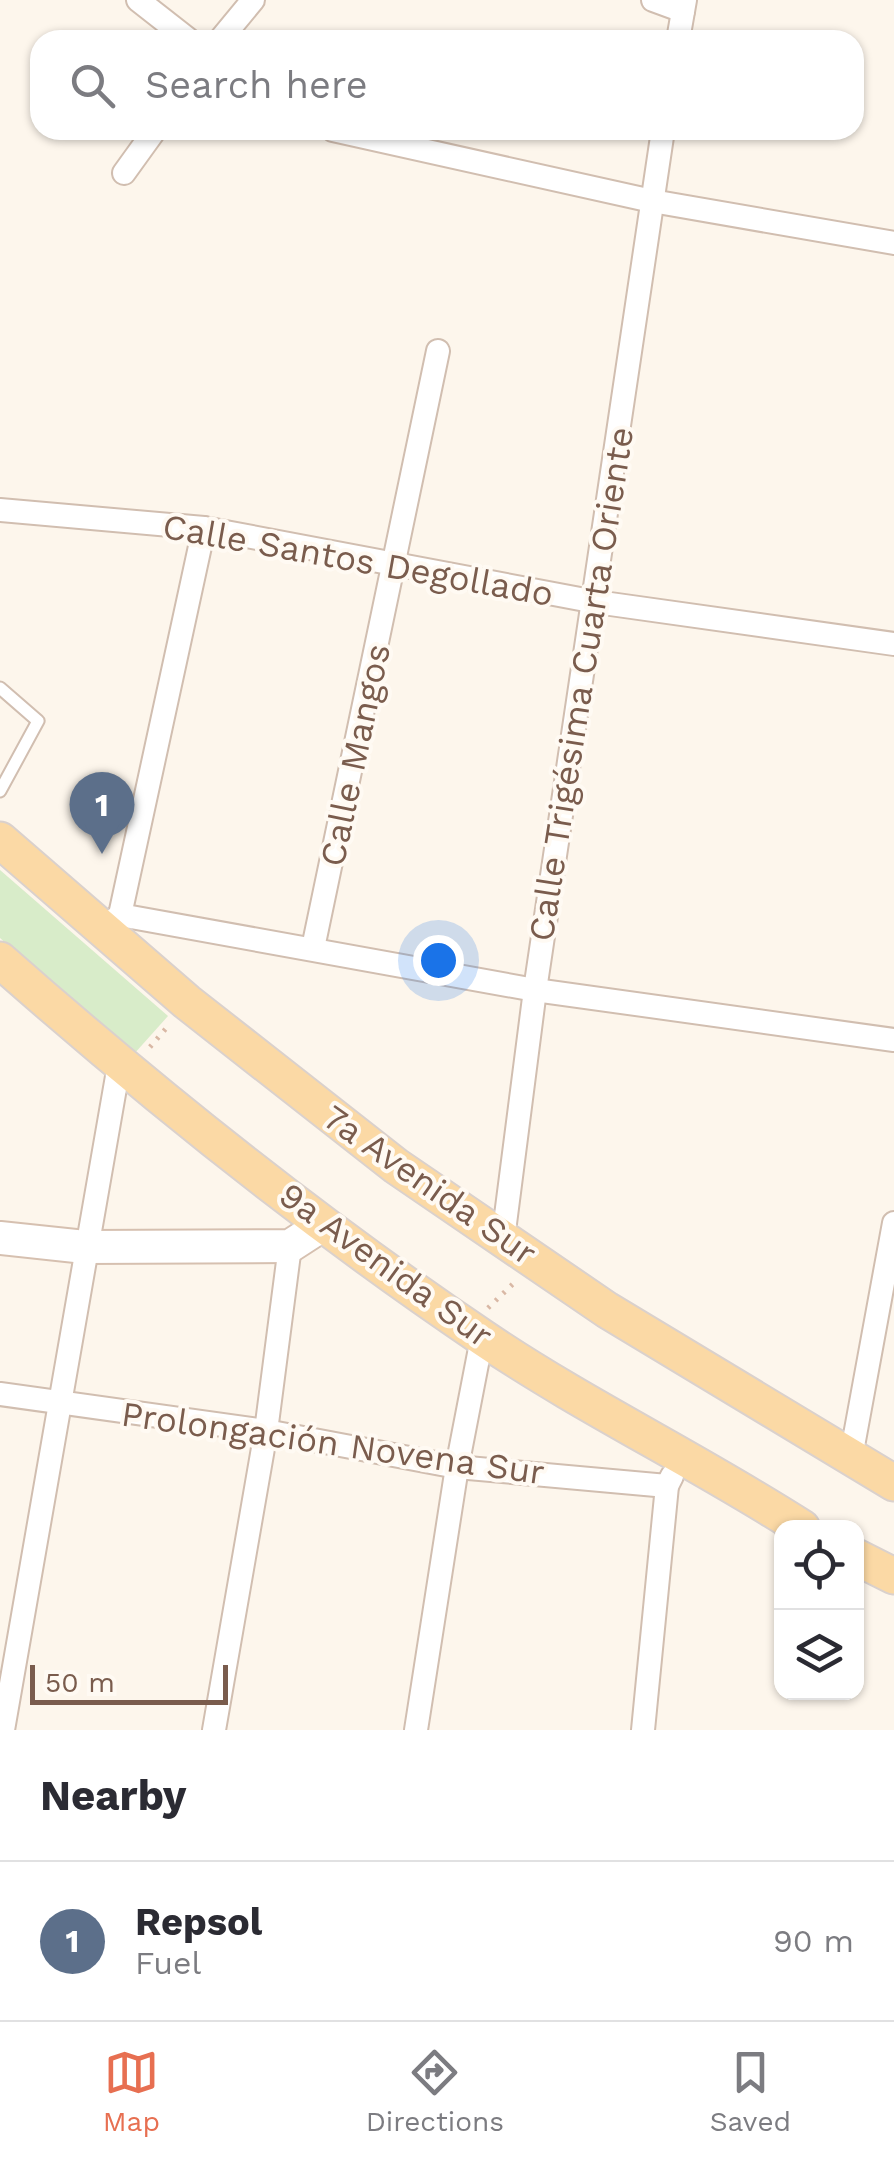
<!DOCTYPE html>
<html lang="en">
<head>
<meta charset="utf-8">
<style>
  :root { --surface:#fff; --page:#f7f7f7; --text:#2b2b33; --muted:#7c7c81; --line:#e1e1e2; --accent:#e76f51 }
  body { margin:0; font-family:"Work Sans",sans-serif; background:var(--page); color:var(--text) }
  .controls { position:absolute; right:30px; bottom:30px; display:grid; overflow:hidden; border-radius:20px; box-shadow:0 2px 8px #0004 }
  .controls button { width:90px; height:90px; display:grid; place-items:center; padding:0; border:0; border-bottom:2px solid var(--line); background:var(--surface); color:var(--text); font:50px sans-serif }
  .scale { position:absolute; left:30px; bottom:25px; width:198px; box-sizing:border-box; padding-left:10px; border:5px solid #7a5c4d; border-top:0; font-size:28px; line-height:35px; white-space:nowrap; color:#7a5c4d; -webkit-text-stroke:8px #fffaf3; paint-order:stroke }
  .you { position:absolute; left:438px; top:960px; width:35px; height:35px; margin:-25px; border:8px solid #fff; border-radius:50%; background:#1a73e8; box-shadow:0 0 0 15px #1a73e833 }
  .badge { display:grid; place-items:center; width:65px; height:65px; border-radius:50%; background:var(--accent); color:#fff; font-size:32px; font-weight:700 }
  .pin { position:absolute; translate:-50% -82px; filter:drop-shadow(0 2px 5px #0008) }
  .pin::after { content:''; position:absolute; top:52px; width:35px; height:30px; background:inherit; clip-path:polygon(0 0,100% 0,50% 100%) }
  .list { margin:0; padding:0; list-style:none }
  h2 { display:flex; justify-content:space-between; align-items:center; height:130px; margin:0; padding:0 40px; font-size:42px }
  h2 small { font-size:32px; font-weight:400; color:var(--muted) }
  .list li { display:grid; grid-template-columns:65px 1fr auto; gap:30px; align-items:center; box-sizing:border-box; height:160px; padding:0 40px; border-top:2px solid var(--line) }
  .list b { display:block; font-size:38px; white-space:nowrap }
  .list p { margin:0; font-size:32px; white-space:nowrap; color:var(--muted) }
  .list em { font-size:32px; font-style:normal; color:var(--muted) }
  .icon { flex:none; width:55px; height:55px; fill:none; stroke:currentColor; stroke-width:2; stroke-linecap:round; stroke-linejoin:round }
  .map { position:relative; flex:none; width:894px; height:1730px; overflow:hidden }
  .search { position:absolute; background:var(--surface); box-shadow:0 2px 8px #0004; left:30px; right:30px; top:30px; height:110px; display:flex; align-items:center; gap:25px; box-sizing:border-box; padding:0 35px; border-radius:30px; color:var(--muted); font-size:38px }
  .sheet { height:290px; background:var(--surface) }
  nav { display:flex; justify-content:space-around; align-items:center; box-sizing:border-box; height:140px; border-top:2px solid var(--line); background:var(--surface); font-size:28px; color:var(--muted) }
  nav a { display:grid; justify-items:center; gap:5px }
  nav .on { color:var(--accent) }
  .map>svg:first-child { display:block }
  .green { fill:#d8ecc9 }
  .lines { fill:none; stroke-linecap:round; stroke-linejoin:round }
  .lane-casing { stroke:#d1beb0; stroke-width:15 }
  .street-casing { stroke:#d1beb0; stroke-width:26 }
  .secondary-casing { stroke:#d6c0b0; stroke-width:36 }
  .primary-casing { stroke:#dad1cd; stroke-width:39 }
  .path { stroke:#d9b8a5; stroke-width:5; stroke-dasharray:2.5 8; stroke-linecap:butt }
  .lane { stroke:#fff; stroke-width:11 }
  .street { stroke:#fff; stroke-width:22 }
  .secondary { stroke:#fff; stroke-width:32 }
  .primary { stroke:#fbd9a5; stroke-width:35 }
  .labels { text-anchor:middle; dominant-baseline:central; stroke-width:8; stroke-linejoin:round; paint-order:stroke }
  .street-label { font-size:35px; fill:#7a5c4d; stroke:#fffaf3 }
</style>
</head>
<body>
<div class="map">
<svg width="894" height="1730" viewBox="0 0 894 1730">
  <rect width="100%" height="100%" fill="#fdf6ec"/>
  <polygon class="green" points="0,870 168,1016 134,1054 0,938"/>
  <g class="lines">
    <defs>
      <polyline id="lane" points="0,688 38,721 0,791"/>
      <g id="street">
        <polyline points="138,0 189,40"/>
        <polyline points="653,0 683,11"/>
        <polyline points="220,40 253,0"/>
        <polyline points="678,40 685,0"/>
        <polyline points="333,130 652,201 894,243"/>
        <polyline points="124,173 155,130"/>
        <polyline points="0,510 204,528 596,602 894,644"/>
        <polyline points="120,915 204,528"/>
        <polyline points="105,927 120,915 535,990 894,1040"/>
        <polyline points="313,948 438,351"/>
        <polyline points="503,1239 535,990 663,130"/>
        <polyline points="0,1394 266,1431 457,1467 667,1486"/>
        <polyline points="851,1457 894,1223"/>
        <polyline points="3,1730 119,1065"/>
        <polyline points="214,1730 266,1431 290,1246"/>
        <polyline points="416,1730 457,1467 482,1338"/>
        <polyline points="643,1730 667,1486 672,1476"/>
      </g>
      <polyline id="secondary" points="0,1238 85,1247 290,1246 324,1224"/>
      <g id="primary">
        <polyline points="0,840 187,1002 396,1166 607,1310 894,1483"/>
        <path d="M0,960C153,1095 314,1224 483,1338C585,1407 698,1461 802,1528"/>
        <polyline points="856,1557 894,1576"/>
      </g>
    </defs>
    <use href="#lane" class="lane-casing"/>
    <use href="#street" class="street-casing"/>
    <use href="#secondary" class="secondary-casing"/>
    <use href="#primary" class="primary-casing"/>
    <g class="path">
      <polyline points="150,1047 169,1025"/>
      <polyline points="488,1308 516,1281"/>
    </g>
    <use href="#lane" class="lane"/>
    <use href="#street" class="street"/>
    <use href="#secondary" class="secondary"/>
    <use href="#primary" class="primary"/>
  </g>
  <g class="labels">
    <g class="street-label">
      <text transform="translate(358 560) rotate(10)">Calle Santos Degollado</text>
      <text transform="translate(581 684) rotate(-81)">Calle Trigésima Cuarta Oriente</text>
      <text transform="translate(355 755) rotate(-78)">Calle Mangos</text>
      <text transform="translate(430 1185) rotate(35)">7a Avenida Sur</text>
      <text transform="translate(386 1265) rotate(36)">9a Avenida Sur</text>
      <text transform="translate(333 1443) rotate(8)">Prolongación Novena Sur</text>
    </g>
  </g>
</svg>
<div class="controls">
<button><svg class="icon" aria-label="locate" viewBox="0 0 24 24"><circle cx="12" cy="12" r="6"/><path d="M12 2v4M12 18v4M2 12h4M18 12h4"/></svg></button>
<button><svg class="icon" aria-label="layers" viewBox="0 0 24 24"><path d="M12 4l9 5-9 5-9-5zM3 14l9 5 9-5"/></svg></button>
</div>
<div class="scale">50 m</div>
<div class="you"></div>
<div class="pin badge" style="left:102px;top:854px;background:#5c6f8a">1</div>
<div class="search"><svg class="icon" aria-label="search" viewBox="0 0 24 24"><circle cx="10" cy="10" r="6"/><path d="M15 15l6 6"/></svg>Search here</div>
</div>
<section class="sheet">
<h2>Nearby<small></small></h2>
<ul class="list">
<li><span class="badge" style="background:#5c6f8a">1</span><div><b>Repsol</b><p>Fuel</p></div><em>90 m</em></li>
</ul>
</section>
<nav>
<a class="on"><svg class="icon" aria-label="map" viewBox="0 0 24 24"><path d="M3 6l6-2 6 2 6-2v14l-6 2-6-2-6 2zM9 4v14M15 6v14"/></svg>Map</a>
<a><svg class="icon" aria-label="directions" viewBox="0 0 24 24"><path d="M12 3l9 9-9 9-9-9zM9 14v-3h6M13 9l2 2-2 2"/></svg>Directions</a>
<a><svg class="icon" aria-label="saved" viewBox="0 0 24 24"><path d="M7 4h10v16l-5-4-5 4z"/></svg>Saved</a>
</nav>
</body>
</html>
